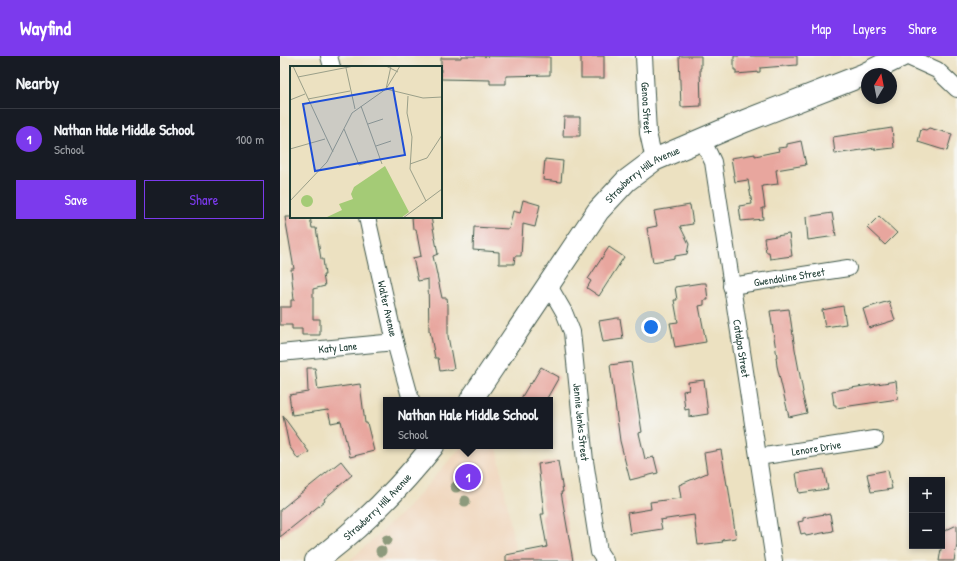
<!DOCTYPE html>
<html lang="en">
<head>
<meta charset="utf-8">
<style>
  :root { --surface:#171b24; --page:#20242c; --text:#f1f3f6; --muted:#9ea1a6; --line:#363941; --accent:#7c3aed }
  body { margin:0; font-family:"Patrick Hand",sans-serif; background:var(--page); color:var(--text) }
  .controls { position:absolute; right:12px; bottom:12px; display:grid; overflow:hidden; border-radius:0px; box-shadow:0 2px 6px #0003 }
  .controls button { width:36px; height:36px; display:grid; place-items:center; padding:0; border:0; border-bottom:1px solid var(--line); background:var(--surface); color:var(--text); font:20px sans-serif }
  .compass { position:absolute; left:581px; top:12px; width:36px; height:36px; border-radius:50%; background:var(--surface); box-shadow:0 2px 6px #0003; rotate:10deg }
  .you { position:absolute; left:371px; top:271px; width:14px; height:14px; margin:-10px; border:3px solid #fff; border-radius:50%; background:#1a73e8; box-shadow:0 0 0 6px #1a73e833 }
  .badge { display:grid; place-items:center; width:26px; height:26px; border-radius:50%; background:var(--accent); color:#fff; font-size:13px; font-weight:700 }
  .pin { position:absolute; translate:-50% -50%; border:2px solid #fff; box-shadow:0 1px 4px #0006 }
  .popup { position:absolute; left:103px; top:341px; width:170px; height:52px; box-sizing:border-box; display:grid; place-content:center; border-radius:0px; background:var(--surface); filter:drop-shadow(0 1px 3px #0005); font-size:13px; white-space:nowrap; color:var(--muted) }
  .popup b { font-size:15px; color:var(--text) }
  .popup::after { content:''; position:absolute; left:50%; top:100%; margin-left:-8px; border:8px solid transparent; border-top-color:var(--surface) }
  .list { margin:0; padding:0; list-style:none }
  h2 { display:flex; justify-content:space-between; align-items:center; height:52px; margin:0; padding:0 16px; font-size:17px }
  h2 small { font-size:13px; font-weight:400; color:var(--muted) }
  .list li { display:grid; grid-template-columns:26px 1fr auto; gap:12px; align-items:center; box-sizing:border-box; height:60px; padding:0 16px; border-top:1px solid var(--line) }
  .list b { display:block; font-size:15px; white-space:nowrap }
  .list p { margin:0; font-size:13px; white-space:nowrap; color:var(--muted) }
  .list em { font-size:13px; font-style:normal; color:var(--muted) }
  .actions { display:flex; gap:8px; padding:12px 16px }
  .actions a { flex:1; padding:9px 0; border:1px solid var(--accent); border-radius:0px; text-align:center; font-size:14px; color:var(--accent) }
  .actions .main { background:var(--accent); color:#fff }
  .map { position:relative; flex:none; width:677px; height:505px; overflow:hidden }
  header { display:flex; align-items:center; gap:24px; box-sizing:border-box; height:56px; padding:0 20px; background:var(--accent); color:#fff }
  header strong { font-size:19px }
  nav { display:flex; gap:22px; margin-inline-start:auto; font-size:14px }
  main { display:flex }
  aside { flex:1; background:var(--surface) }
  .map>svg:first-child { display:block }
  .built { fill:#f0d6bc }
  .building { fill:#e8a69e }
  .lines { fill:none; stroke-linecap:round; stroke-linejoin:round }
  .street-casing { stroke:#3e5649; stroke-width:18 }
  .secondary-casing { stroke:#3e5649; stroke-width:24 }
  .street { stroke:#fff; stroke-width:16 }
  .secondary { stroke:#fff; stroke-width:22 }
  .tree { fill:#8d9a7c }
  .labels { text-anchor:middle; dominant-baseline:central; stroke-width:3.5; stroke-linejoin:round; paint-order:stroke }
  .street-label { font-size:11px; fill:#1f3d34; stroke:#f6f6f2 }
  .inset-road { fill:none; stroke:#9a9f89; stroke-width:1 }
  .view { fill:#1d4ed8; fill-opacity:0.15; stroke:#1d4ed8; stroke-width:2 }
  .inset-edge { fill:none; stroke:#1f3d34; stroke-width:2 }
</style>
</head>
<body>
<header>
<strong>Wayfind</strong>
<nav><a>Map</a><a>Layers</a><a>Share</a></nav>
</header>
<main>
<aside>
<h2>Nearby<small></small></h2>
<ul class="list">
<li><span class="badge">1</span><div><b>Nathan Hale Middle School</b><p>School</p></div><em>100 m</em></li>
</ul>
<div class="actions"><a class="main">Save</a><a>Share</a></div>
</aside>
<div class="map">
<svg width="677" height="505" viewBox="0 0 677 505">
  <rect width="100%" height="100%" fill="#f6f6f2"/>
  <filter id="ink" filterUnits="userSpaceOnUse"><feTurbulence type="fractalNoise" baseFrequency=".025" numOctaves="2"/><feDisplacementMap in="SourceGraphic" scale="8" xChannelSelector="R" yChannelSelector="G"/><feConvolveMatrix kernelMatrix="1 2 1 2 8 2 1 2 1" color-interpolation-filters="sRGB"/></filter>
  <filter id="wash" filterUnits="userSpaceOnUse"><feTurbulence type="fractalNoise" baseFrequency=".012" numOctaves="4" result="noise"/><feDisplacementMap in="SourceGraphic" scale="16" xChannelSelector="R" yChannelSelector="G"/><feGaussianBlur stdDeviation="0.9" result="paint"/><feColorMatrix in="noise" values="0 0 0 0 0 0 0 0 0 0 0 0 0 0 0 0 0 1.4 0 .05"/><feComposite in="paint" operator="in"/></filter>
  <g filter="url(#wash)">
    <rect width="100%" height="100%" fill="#ece1c1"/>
    <polygon class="built" points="182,390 217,390 237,505 69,505 123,456"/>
    <g id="blocks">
      <g class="building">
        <polygon points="181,0 270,1 270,19 226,20 226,28 210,28 210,24 161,23 161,2 181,2"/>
        <rect x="301" y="0" width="23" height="22"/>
        <polygon points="400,0 421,0 421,12 420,12 421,50 401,51 399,1"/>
        <polygon points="454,0 517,0 517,9 480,12 480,16 456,18 456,14 454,14"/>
        <polygon points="284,61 300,61 300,80 283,80"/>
        <polygon points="612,72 614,92 595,94 595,92 555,98 553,81"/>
        <polygon points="649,72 672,78 667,95 638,86 641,73 646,74"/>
        <polygon points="521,85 526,109 496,114 498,128 482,130 485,152 482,152 483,163 461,165 459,150 472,148 468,124 455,126 451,102 475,98 475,100 499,95 498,92 507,91 507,88"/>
        <polygon points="265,103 283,105 281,126 263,124"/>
        <polygon points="243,144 260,149 255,171 243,168 241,200 235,200 234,208 219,208 219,196 193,194 194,171 229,173 233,155 240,157"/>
        <polygon points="410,149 413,168 400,170 409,188 407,198 395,200 395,202 373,206 367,172 377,170 374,155"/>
        <polygon points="552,157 556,180 528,184 526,161"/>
        <polygon points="599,160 617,177 605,189 587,172"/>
        <polygon points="5,161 30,161 32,172 36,172 41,203 43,203 45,219 43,219 45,230 33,233 33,263 40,263 40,279 22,279 22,273 12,273 12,269 0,269 0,251 11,251 11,244 14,244 11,213 14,213"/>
        <polygon points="132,161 151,161 158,198 153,200 162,242 167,242 168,249 168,280 174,313 160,315 158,302 155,302 150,275 149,275 148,223 138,225 133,202 141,200 136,173 133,173"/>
        <polygon points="509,178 512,200 490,203 489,196 486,196 484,182"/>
        <polygon points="329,191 344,201 319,240 307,232 311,225 308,223"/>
        <polygon points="421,227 426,227 428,244 424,244 424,249 419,250 426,286 395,291 390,267 398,266 394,244 397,244 395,231"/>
        <polygon points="609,245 615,264 589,272 583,253"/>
        <polygon points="563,250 566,268 545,271 542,254"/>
        <polygon points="509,253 515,293 523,336 522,337 527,357 509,361 497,310 496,301 497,301 490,255"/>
        <polygon points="337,262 340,262 343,283 323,286 319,265"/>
        <polygon points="351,306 362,376 359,377 365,403 374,401 378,417 350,424 340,385 330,309"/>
        <polygon points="261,311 279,321 266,344 240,344 250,327 251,328"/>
        <polygon points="27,312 35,312 38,334 80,328 85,367 87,367 94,395 70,401 61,365 51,367 48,354 12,359 9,339 28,336"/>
        <polygon points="424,324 428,358 409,361 409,353 405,354 403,335 409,334 408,326"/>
        <polygon points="616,325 618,343 556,352 556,349 554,349 552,335"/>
        <polygon points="3,360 29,396 18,403 9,390"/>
        <polygon points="441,394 447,429 448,429 456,482 442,484 443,486 418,489 414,459 380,464 382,473 350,478 347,457 371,453 370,446 401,442 399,429 427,417 424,397"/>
        <polygon points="61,405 72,419 44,443 45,445 0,481 0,454"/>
        <polygon points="278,405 283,436 281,436 293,505 226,505 226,499 267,491 261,458 264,458 258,408"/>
        <polygon points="544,413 548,433 519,437 516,417"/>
        <polygon points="608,414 612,433 591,436 587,418"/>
        <polygon points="545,458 545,459 550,458 553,475 526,480 525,477 521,478 518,466 523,465 523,462"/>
        <polygon points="677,469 677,489 674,505 659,505 664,475"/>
      </g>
    </g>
  </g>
  <g filter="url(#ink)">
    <use href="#blocks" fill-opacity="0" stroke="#3e5649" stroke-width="1"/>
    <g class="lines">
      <defs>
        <g id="street">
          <polyline points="49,0 52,11"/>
          <path id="s1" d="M364,0L368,77L374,104"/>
          <polyline points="626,0 657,14 677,33"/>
          <path id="s2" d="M422,83L433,106L494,505"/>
          <path id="s3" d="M87,161L115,286L131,344"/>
          <path id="s4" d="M269,230L284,256L292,276L305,405L319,496L325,505"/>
          <path id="s5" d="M451,230L568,212"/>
          <path id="s6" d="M0,297L115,286"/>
          <path id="s7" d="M478,401L595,383"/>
        </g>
        <g id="secondary">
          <path id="s8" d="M191,344L318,155L346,125L374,104L465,65L583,19L621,0"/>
          <path id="s9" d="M36,505C80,472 119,433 153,390"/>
        </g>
      </defs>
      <use href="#street" class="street-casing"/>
      <use href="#secondary" class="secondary-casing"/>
      <use href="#street" class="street"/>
      <use href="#secondary" class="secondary"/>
    </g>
    <g class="tree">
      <circle cx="176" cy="431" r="5.5"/>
      <circle cx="185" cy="445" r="5.5"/>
      <circle cx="107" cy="484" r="5.5"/>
      <circle cx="101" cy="495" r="5.5"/>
    </g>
  </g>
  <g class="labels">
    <g class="street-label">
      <text stroke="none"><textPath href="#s1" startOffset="52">Genoa Street</textPath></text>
      <text stroke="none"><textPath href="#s8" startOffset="286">Strawberry Hill Avenue</textPath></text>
      <text stroke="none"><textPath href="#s5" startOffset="59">Gwendoline Street</textPath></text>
      <text stroke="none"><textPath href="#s3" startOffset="94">Walter Avenue</textPath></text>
      <text stroke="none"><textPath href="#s6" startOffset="58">Katy Lane</textPath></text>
      <text stroke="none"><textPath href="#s2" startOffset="214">Catalpa Street</textPath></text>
      <text stroke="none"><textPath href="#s4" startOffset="142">Jennie Jenks Street</textPath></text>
      <text stroke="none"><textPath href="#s7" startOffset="59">Lenore Drive</textPath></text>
      <text stroke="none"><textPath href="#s9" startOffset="82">Strawberry Hill Avenue</textPath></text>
    </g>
  </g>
  <g transform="translate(10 10)">
    <rect width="152" height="152" fill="#ece1c1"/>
    <path d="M95,100L119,146L111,152H35L52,144L49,138L63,133L61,128L64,121ZM11 135a6 6 0 1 1 12 0a6 6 0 1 1-12 0Z" fill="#a4cb76"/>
    <path class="inset-road" d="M3,0L43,86M96,0L108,6M101,0L96,23L133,32L152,31M56,2L65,43M8,11L64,0M118,30L117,47L122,71L120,103L136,135M18,33L60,25M0,34L15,28M71,40L92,98M78,58L93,53M54,63L69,99L90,93M86,80L101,75M0,83L35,73M120,98L137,92L152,69M0,135L37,96L62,47L96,23L110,0M113,152L152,123"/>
    <path class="view" d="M103,22L115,89L25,105L13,38Z"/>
    <rect width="152" height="152" class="inset-edge"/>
  </g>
</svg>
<div class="controls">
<button>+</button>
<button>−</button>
</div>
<svg class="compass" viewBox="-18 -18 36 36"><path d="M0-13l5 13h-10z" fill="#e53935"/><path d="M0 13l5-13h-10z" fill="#9ea1a6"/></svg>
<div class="you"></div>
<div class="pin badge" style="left:188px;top:421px">1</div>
<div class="popup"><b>Nathan Hale Middle School</b>School</div>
</div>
</main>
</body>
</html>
